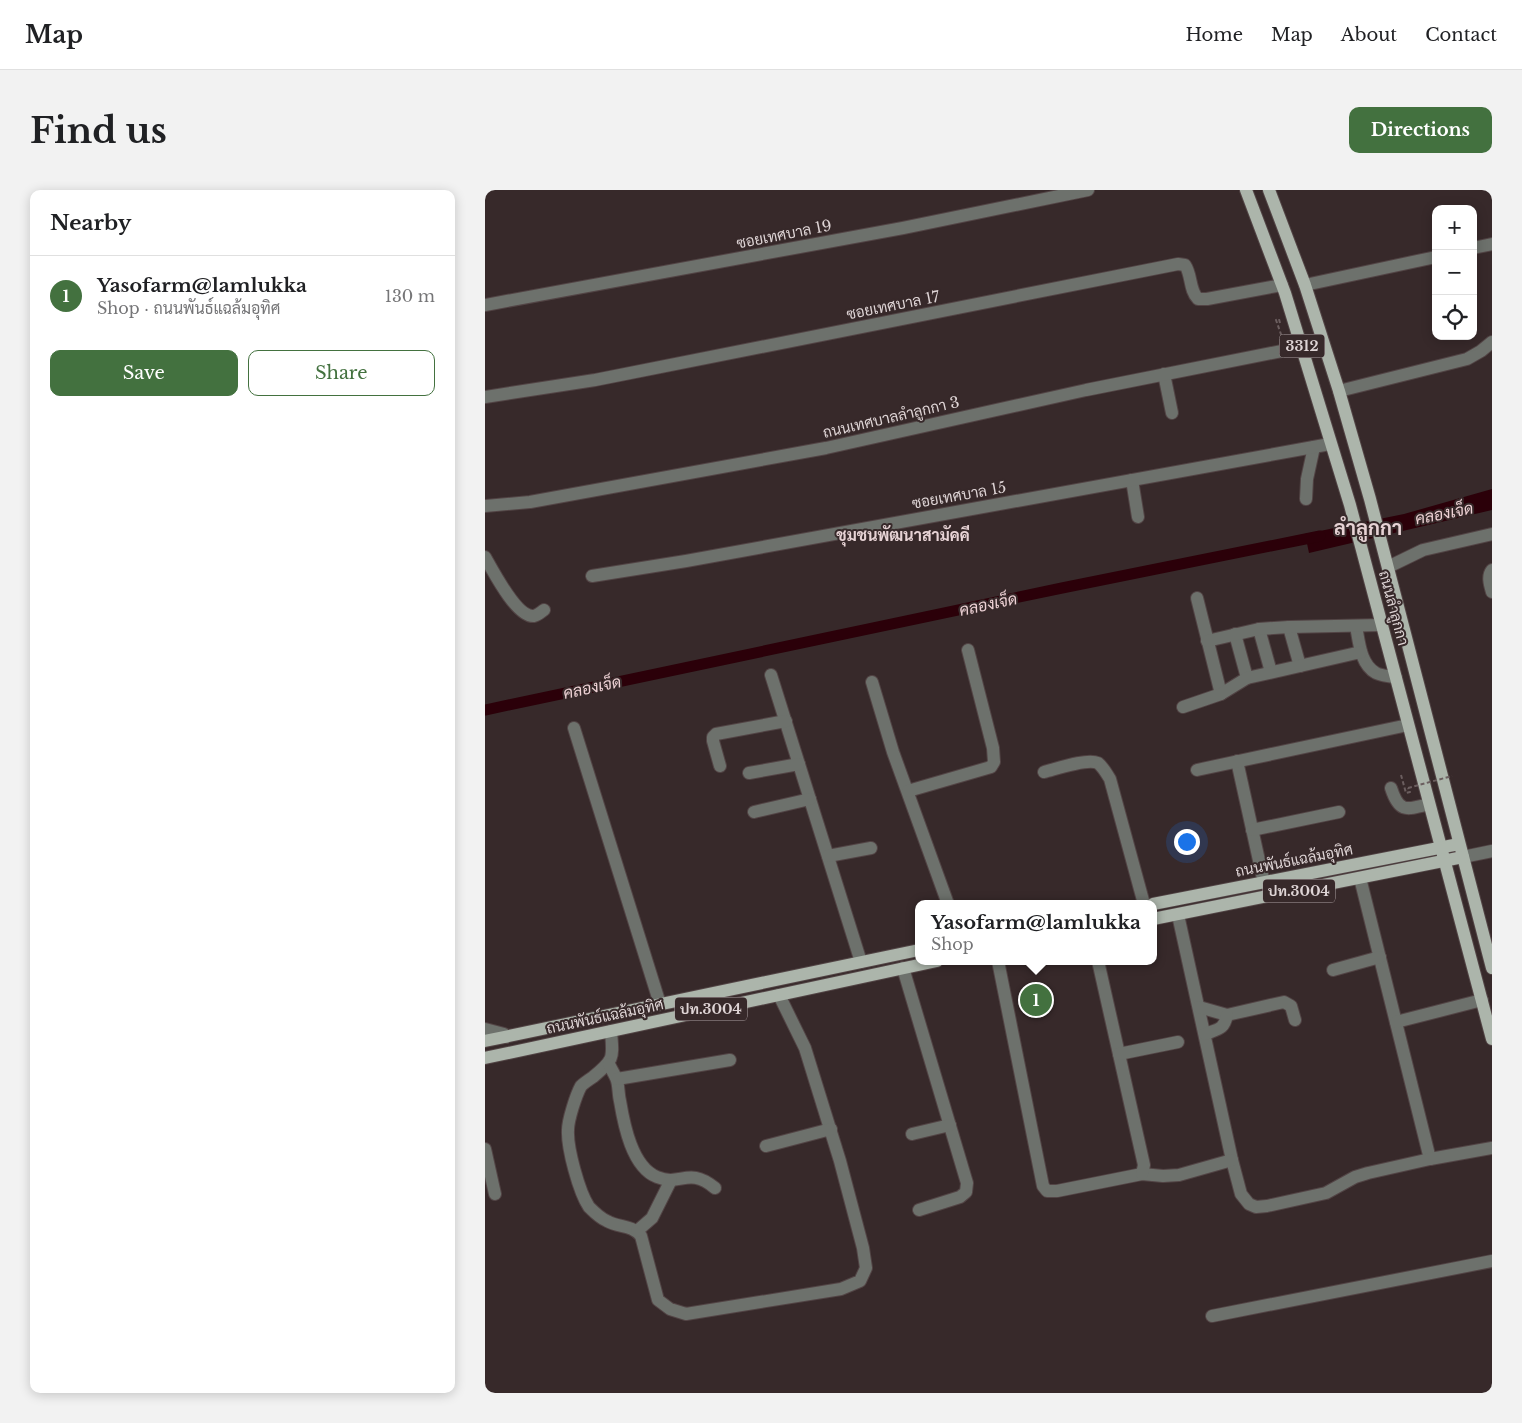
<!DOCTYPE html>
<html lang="en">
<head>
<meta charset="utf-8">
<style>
  :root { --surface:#fff; --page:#f2f2f2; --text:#202124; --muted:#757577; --line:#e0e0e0; --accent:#43713f }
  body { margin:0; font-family:"Libre Baskerville",Sarabun,serif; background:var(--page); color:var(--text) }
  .controls { position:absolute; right:15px; top:15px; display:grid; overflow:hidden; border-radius:10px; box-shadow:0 2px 12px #0003 }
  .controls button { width:45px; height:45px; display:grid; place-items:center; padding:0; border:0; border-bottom:1px solid var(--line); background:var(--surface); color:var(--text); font:25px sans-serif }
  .you { position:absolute; left:701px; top:651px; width:18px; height:18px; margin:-12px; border:4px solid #fff; border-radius:50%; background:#1a73e8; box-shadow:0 0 0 8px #1a73e833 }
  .badge { display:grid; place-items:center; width:32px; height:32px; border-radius:50%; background:var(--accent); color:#fff; font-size:16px; font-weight:700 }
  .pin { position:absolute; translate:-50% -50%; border:2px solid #fff; box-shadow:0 1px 5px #0006 }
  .popup { position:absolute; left:430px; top:710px; width:242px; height:65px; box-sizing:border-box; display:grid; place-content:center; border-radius:10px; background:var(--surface); filter:drop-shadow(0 1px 4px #0005); font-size:16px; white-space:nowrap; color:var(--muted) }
  .popup b { font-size:19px; color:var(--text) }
  .popup::after { content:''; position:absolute; left:50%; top:100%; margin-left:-10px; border:10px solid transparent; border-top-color:var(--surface) }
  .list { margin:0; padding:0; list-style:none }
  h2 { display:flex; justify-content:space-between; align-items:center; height:65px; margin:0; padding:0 20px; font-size:21px }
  h2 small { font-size:16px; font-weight:400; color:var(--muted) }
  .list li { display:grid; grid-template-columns:32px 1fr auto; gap:15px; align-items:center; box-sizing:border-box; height:80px; padding:0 20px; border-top:1px solid var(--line) }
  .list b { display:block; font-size:19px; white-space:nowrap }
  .list p { margin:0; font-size:16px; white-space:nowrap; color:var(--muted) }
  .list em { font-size:16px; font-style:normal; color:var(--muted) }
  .actions { display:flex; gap:10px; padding:15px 20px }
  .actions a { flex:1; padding:11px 0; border:1px solid var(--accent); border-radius:10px; text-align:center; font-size:18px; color:var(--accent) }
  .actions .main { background:var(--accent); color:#fff }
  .icon { flex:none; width:28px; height:28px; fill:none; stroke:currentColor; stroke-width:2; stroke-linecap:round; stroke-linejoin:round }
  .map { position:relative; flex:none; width:1007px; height:1203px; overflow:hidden; border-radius:10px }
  header { display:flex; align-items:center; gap:30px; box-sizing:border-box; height:70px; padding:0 25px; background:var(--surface); border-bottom:1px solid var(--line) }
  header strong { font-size:24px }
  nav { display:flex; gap:28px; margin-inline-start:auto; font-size:18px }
  .intro { display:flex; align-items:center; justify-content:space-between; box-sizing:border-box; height:120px; padding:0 30px }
  h1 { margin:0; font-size:35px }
  .button { padding:12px 22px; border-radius:10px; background:var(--accent); color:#fff; font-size:18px; font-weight:700 }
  main { display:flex; gap:30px; padding:0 30px }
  aside { flex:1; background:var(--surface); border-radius:10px; box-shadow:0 2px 12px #0003 }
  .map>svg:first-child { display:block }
  .water { fill:#2b0009 }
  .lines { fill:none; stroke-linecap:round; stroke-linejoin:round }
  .canal { stroke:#2b0009; stroke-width:11 }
  .minor-casing { stroke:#524445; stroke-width:14 }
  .major-casing { stroke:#524445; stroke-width:14 }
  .path { stroke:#6b5e5f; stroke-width:2; stroke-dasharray:4 2.5; stroke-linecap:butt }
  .minor { stroke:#6d716c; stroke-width:12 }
  .major { stroke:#acb5ab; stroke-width:12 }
  .path-bridge { stroke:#6b5e5f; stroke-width:2; stroke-dasharray:4 2.5; stroke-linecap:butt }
  .labels { text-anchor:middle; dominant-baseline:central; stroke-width:4; stroke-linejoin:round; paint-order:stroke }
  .shield { fill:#37292a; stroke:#aca1a2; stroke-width:1 }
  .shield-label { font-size:14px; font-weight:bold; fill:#ded4d5 }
  .street-label { font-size:15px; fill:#ded4d5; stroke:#37292a }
  .water-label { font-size:16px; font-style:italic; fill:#eed2d5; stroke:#37292a }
  .neighbourhood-label { font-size:16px; font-weight:bold; fill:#e7d3d5; stroke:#37292a }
  .district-label { font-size:20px; font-weight:bold; fill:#e7d3d5; stroke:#37292a }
</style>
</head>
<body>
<header>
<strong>Map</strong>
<nav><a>Home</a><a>Map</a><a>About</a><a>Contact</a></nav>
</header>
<div class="intro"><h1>Find us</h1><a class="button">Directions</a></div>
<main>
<aside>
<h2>Nearby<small></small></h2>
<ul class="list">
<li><span class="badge">1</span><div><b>Yasofarm@lamlukka</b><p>Shop · ถนนพันธ์แฉล้มอุทิศ</p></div><em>130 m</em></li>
</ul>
<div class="actions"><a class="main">Save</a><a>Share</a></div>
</aside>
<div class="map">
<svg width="1007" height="1203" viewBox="0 0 1007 1203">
  <rect width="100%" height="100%" fill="#37292a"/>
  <polygon class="water" points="1007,299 1007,320 824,363 820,344 919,324"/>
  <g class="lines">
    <polyline class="canal" points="0,520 577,398 835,346"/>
    <defs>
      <g id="minor">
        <polyline points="988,58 1007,54"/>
        <polyline points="820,95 951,67"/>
        <polyline points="0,115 418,38 603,0"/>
        <polyline points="679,184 687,223"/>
        <polyline points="854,201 982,169 996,161 1007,152"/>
        <path d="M0,207L110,190L693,74L700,75C707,85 704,100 713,109H722L797,95"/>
        <polyline points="647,290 653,327"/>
        <polyline points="821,309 822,289 829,257"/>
        <polyline points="0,316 45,312 341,258 601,200 817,157"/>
        <path d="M0,367C8,381 32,428 49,426C53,425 56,422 59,420"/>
        <polyline points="903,377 938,360 1007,344"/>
        <path d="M1007,380C1002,386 1005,395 1007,402"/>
        <polyline points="107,386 201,371 845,254"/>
        <polyline points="712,408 736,504"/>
        <path d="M871,436C874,451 875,474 891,483C897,486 905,486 911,488"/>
        <polyline points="804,437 815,476"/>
        <polyline points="774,439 786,482"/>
        <polyline points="750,444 762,488"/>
        <polyline points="722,451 774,439 804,437 896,435"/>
        <polyline points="286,485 376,772"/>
        <polyline points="387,492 408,562 463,714"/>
        <polyline points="698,517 736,504 762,488 876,462"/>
        <polyline points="89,538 175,814"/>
        <polyline points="752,571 779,693"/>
        <polyline points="235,576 228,551 228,547 231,544 301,531"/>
        <polyline points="712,580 923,535"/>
        <path d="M559,582C571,579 602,568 613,573C618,577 622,584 625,589L659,714"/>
        <polyline points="264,583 314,574"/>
        <path d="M906,598C914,623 921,620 944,614"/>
        <polyline points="423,601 506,577 509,572 508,558 483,460"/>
        <polyline points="269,622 325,609"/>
        <polyline points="767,640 854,622"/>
        <polyline points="343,666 386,658"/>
        <polyline points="978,667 1007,661"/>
        <polyline points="875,688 945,969"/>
        <polyline points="693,725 747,970 756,1004 764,1014 771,1017 782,1016 841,1003 870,987 883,983 945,969 1007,958"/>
        <polyline points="513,771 558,996 562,1001 572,1001 657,984 678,986 694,985 747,970"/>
        <polyline points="613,771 659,975 657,984"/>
        <polyline points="418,778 482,993 481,1002 475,1007 434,1020"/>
        <polyline points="848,780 895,767"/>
        <polyline points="714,817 742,825 799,812 806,816 810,830"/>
        <polyline points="911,832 997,810"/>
        <polyline points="0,839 19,844 21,847"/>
        <path d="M126,841C128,868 130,869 108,887C105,889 99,893 96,896C91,905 83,930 83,940C82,958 94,1002 104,1017C108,1021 117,1029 122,1031C134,1038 146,1034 156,1046L173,1110L185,1119L201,1124L356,1099L375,1091L381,1078L378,1058L355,971L320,858L294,805"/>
        <path d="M720,844C733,839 739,840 742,825"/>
        <polyline points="634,864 693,852"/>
        <path d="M124,874C126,879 129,883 131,888C134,894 133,903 135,911C139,935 147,977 172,987C196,997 203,976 230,998"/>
        <polyline points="132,889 245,870"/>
        <polyline points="427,944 465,935"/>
        <polyline points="281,956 346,939"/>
        <polyline points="0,959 10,1004"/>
        <polyline points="152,1041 167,1028 186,990"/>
        <polyline points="727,1126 1007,1071"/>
      </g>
      <g id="major">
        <polyline points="761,0 800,103 865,315 1007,849"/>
        <polyline points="784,0 820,95 854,201 885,309 1007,778"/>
        <polyline points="668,714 974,654"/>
        <polyline points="668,729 978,667"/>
        <polyline points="0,851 434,760"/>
        <polyline points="0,868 452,771"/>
      </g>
    </defs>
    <use href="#minor" class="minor-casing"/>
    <use href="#major" class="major-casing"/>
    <g class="path">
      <polyline points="795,133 794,129 791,130 798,150"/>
      <polyline points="916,585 921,603 925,602 923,598"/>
    </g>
    <use href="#minor" class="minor"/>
    <use href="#major" class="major"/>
    <polyline class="path-bridge" points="923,598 967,586"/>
  </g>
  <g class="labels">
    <g class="shield">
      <rect x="794.5" y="144.5" width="45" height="23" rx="4"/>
      <rect x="778" y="689.5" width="72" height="23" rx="4"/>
      <rect x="190" y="807.5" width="72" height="23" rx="4"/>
    </g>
    <g class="shield-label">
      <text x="817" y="156">3312</text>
      <text x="814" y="701">ปท.3004</text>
      <text x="226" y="819">ปท.3004</text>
    </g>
    <g class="street-label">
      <text transform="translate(299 44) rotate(-11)">ซอยเทศบาล 19</text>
      <text transform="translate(408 115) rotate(-11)">ซอยเทศบาล 17</text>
      <text transform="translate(406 227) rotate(-13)">ถนนเทศบาลลำลูกกา 3</text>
      <text transform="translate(474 305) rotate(-10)">ซอยเทศบาล 15</text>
      <text transform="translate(909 418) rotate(75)">ถนนลำลูกกา</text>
      <text transform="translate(809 670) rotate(-11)">ถนนพันธ์แฉล้มอุทิศ</text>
      <text transform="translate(120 826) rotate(-12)">ถนนพันธ์แฉล้มอุทิศ</text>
    </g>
    <g class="water-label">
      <text transform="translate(959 323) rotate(-11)">คลองเจ็ด</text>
      <text transform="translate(503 414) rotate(-12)">คลองเจ็ด</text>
      <text transform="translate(107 497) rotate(-12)">คลองเจ็ด</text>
    </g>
    <g class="neighbourhood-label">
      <text x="418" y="345">ชุมชนพัฒนาสามัคคี</text>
    </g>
    <g class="district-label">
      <text x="883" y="338">ลำลูกกา</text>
    </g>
  </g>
</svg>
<div class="controls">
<button>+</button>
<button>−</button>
<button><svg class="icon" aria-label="locate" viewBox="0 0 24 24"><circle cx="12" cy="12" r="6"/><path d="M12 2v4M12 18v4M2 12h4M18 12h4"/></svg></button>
</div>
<div class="you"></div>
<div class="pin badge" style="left:551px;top:810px">1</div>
<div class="popup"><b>Yasofarm@lamlukka</b>Shop</div>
</div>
</main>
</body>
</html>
